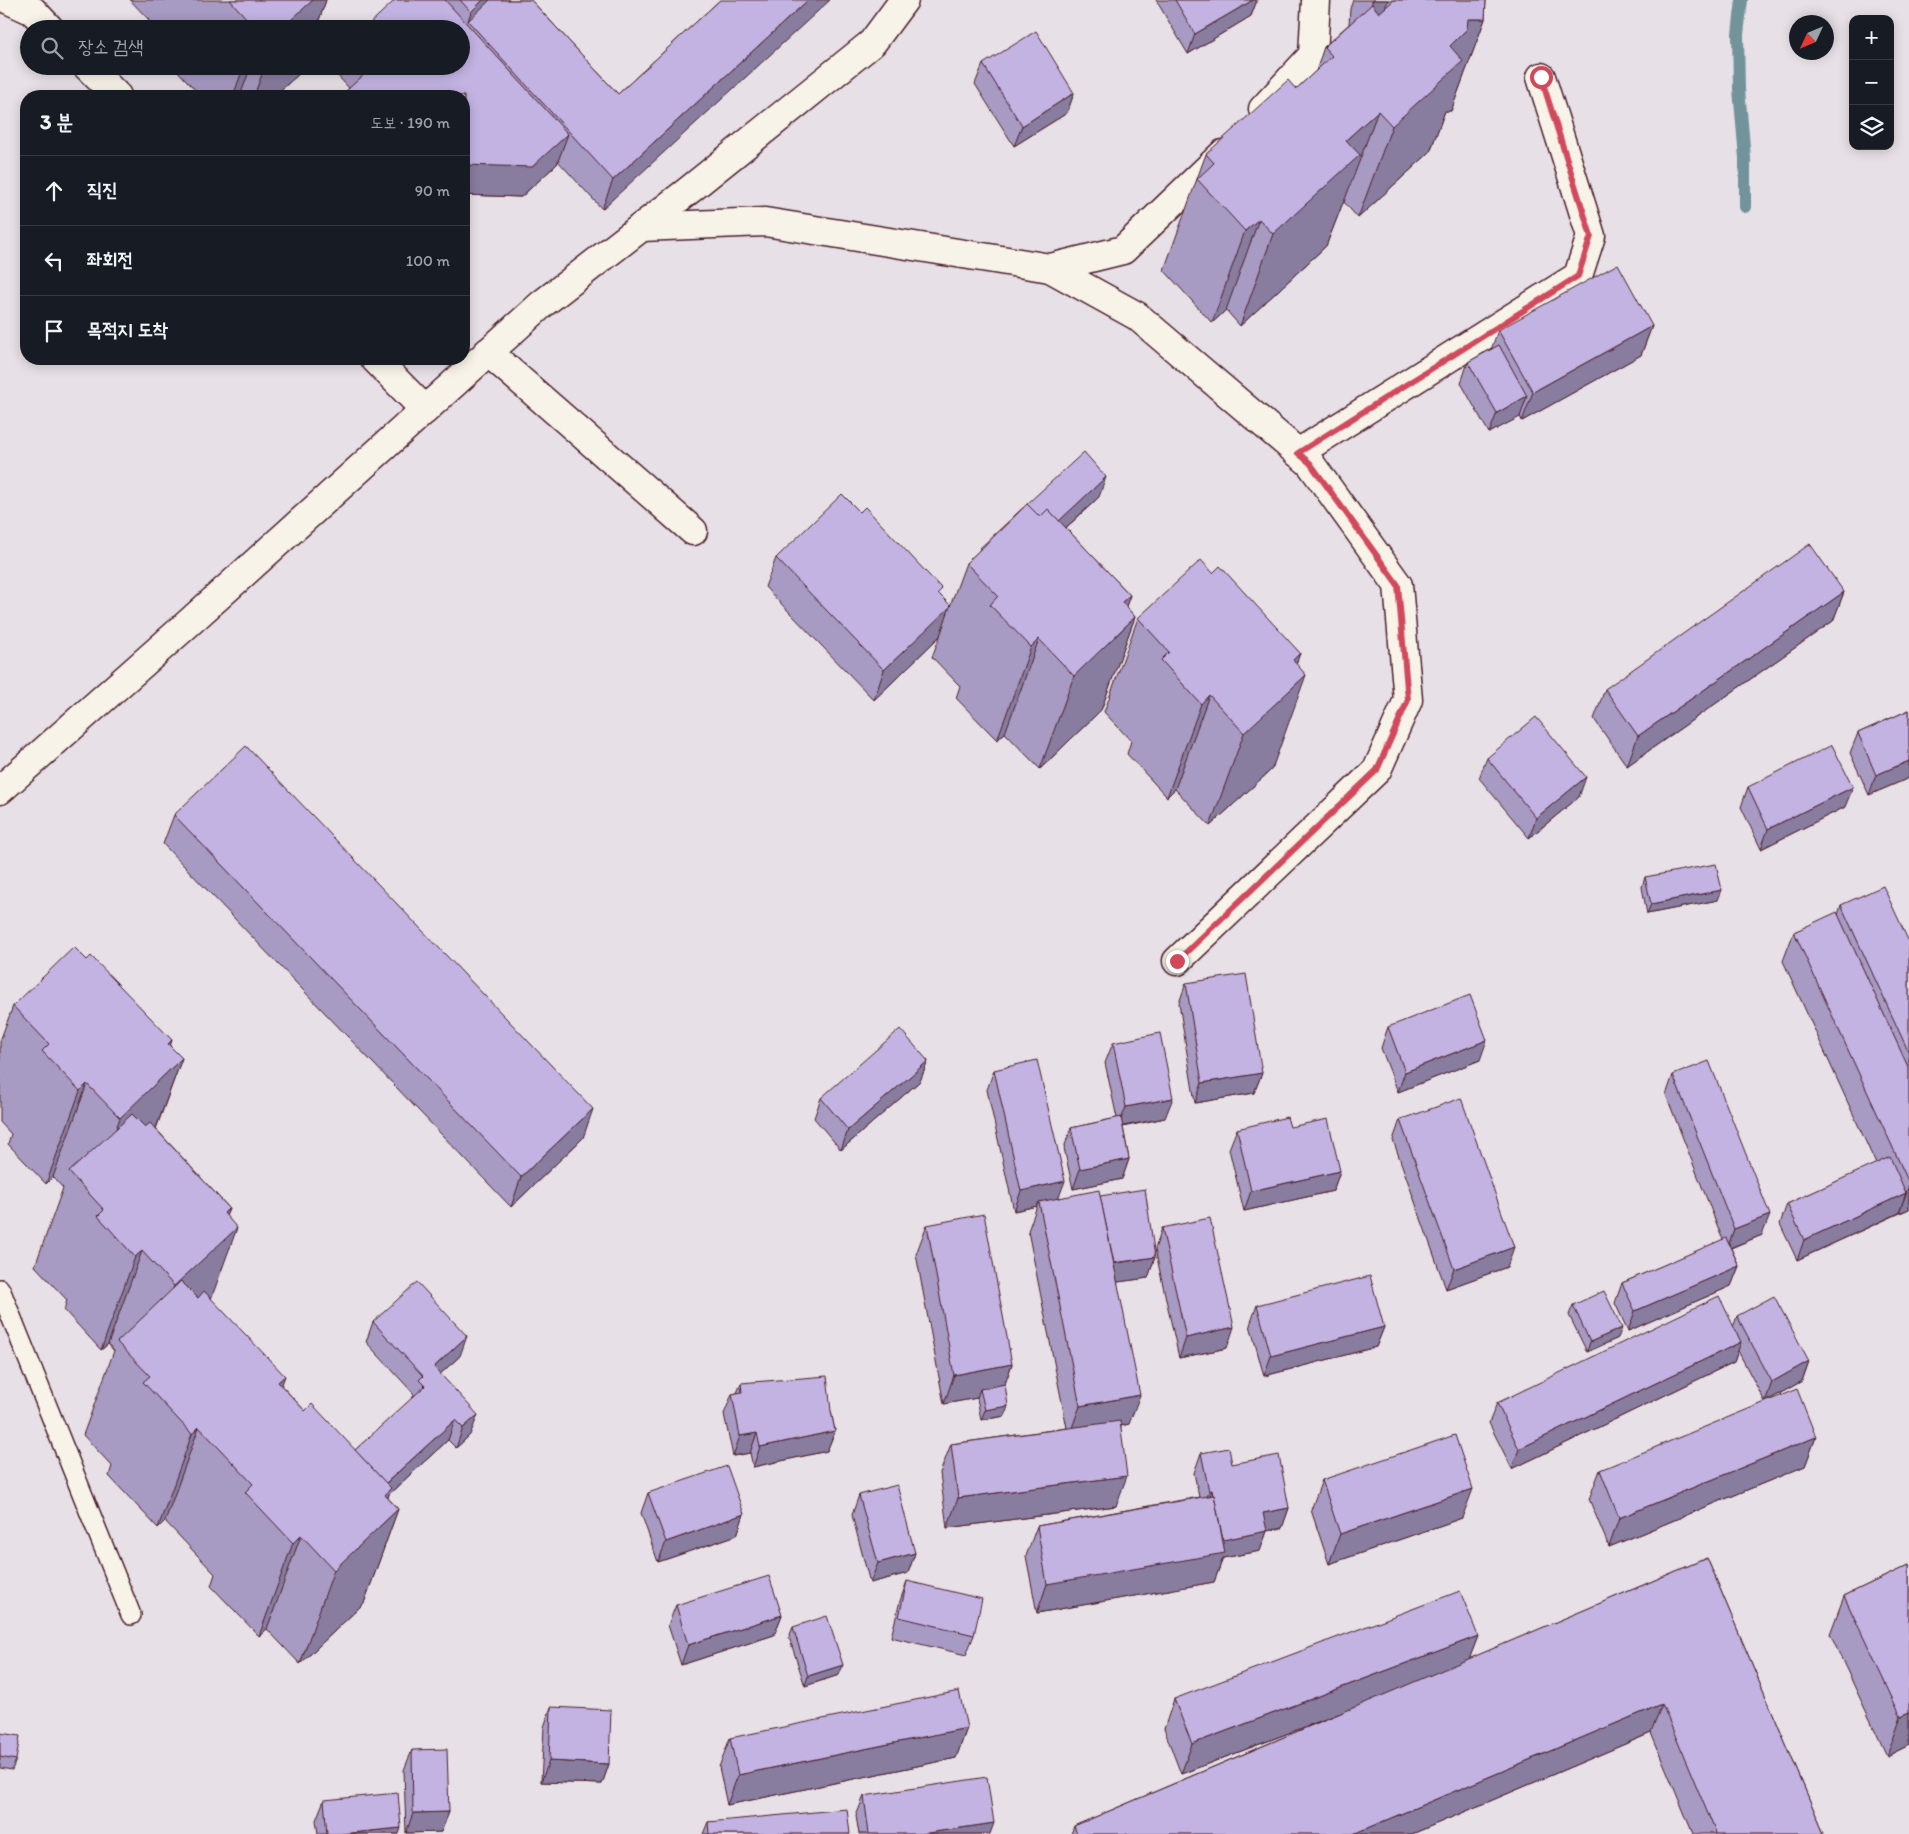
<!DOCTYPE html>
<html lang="ko">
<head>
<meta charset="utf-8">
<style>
  :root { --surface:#171b24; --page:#20242c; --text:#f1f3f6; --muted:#9ea1a6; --line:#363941 }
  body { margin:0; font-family:Itim,"Poor Story",sans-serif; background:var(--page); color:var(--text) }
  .controls { position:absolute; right:15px; top:15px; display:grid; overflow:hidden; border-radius:10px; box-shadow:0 2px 12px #0003 }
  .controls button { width:45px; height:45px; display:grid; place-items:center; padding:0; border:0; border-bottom:1px solid var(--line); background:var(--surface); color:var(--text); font:25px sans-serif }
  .compass { position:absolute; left:1789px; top:15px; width:45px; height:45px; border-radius:50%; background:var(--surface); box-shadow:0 2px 12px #0003; rotate:226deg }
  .stop { position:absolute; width:15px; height:15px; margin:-11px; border:4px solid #d1495b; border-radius:50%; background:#fff }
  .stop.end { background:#d1495b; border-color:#fff; box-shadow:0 1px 5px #0008 }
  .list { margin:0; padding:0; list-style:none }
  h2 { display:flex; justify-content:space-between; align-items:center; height:65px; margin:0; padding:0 20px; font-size:21px }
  h2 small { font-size:16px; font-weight:400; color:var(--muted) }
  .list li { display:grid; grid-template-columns:32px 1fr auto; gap:15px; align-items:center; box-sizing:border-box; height:70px; padding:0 20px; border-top:1px solid var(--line) }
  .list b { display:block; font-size:19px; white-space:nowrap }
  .list em { font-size:16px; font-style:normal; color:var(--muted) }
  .icon { flex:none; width:28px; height:28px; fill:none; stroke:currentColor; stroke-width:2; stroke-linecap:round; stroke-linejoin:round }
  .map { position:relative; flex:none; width:1909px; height:1834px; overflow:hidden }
  .search { position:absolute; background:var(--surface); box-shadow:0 2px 12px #0003; left:20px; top:20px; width:450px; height:55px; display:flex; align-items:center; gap:12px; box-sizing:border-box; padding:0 18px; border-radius:28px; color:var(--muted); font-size:19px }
  .panel { position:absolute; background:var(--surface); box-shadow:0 2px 12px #0003; left:20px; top:90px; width:450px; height:275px; border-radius:20px }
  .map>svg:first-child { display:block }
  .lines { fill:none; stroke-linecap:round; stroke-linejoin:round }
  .stream { stroke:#73939b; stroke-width:12 }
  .lane-casing { stroke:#4a1f2b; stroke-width:22 }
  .street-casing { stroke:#4a1f2b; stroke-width:31 }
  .lane { stroke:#f7f3e8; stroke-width:19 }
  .street { stroke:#f7f3e8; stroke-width:28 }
  .wall { fill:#a79ac3; stroke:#4a1f2b }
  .shaded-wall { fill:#887d9f; stroke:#4a1f2b }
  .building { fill:#c2b3e3; stroke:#4a1f2b }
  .route { stroke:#d1495b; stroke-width:6 }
</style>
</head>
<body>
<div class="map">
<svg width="1909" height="1834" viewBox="0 0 1909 1834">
  <rect width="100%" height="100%" fill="#e7e0e6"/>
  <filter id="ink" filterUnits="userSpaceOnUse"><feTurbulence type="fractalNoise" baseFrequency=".02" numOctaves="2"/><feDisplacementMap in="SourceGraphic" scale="10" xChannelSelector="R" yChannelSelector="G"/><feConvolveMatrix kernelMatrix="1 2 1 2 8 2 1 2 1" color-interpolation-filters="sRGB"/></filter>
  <g filter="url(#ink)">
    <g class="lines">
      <polyline class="stream" points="1742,0 1738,34 1739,89 1745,158 1745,207"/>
      <defs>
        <polyline id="lane" points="0,1289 131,1615"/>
        <g id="street">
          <polyline points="9,0 33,11 50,29"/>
          <polyline points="87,66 117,96"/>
          <polyline points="1263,109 1313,55 1316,0"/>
          <polyline points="641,227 765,222 1050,268 1123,250 1223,154"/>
          <polyline points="1050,268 1137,316 1310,463 1398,585 1408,700 1377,770 1177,961"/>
          <polyline points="488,352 693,531"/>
          <polyline points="375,359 425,410"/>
          <polyline points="1298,453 1578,276 1591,236 1541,77"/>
          <polyline points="0,790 182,629 542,304 688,191 872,43 904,0"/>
        </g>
      </defs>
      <use href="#lane" class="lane-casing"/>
      <use href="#street" class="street-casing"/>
      <use href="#lane" class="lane"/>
      <use href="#street" class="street"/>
    </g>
    <g class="wall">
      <polygon points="130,0 326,0 316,29 146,29 149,20"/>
      <polygon points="395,0 531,0 618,94 720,0 602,209 558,161 557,164 521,197 464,195 464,96 344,96 346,91 349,88 336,74 339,66 461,66"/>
      <polygon points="1156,0 1257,0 1251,16 1188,54"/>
      <polygon points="1353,0 1486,0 1485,19 1451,111 1445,111 1430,152 1358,218 1344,202 1342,205 1326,246 1240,326 1226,310 1212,323 1164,270 1206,154 1296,89 1316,71 1324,47 1349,24 1350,9"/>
      <polygon points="983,64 1074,93 1067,113 1014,146 975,84"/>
      <polygon points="173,66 302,66 300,73 274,96 201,96"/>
      <polygon points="1652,326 1641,355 1522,421 1520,416 1489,433 1461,383 1468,362 1491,350 1498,330"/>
      <polygon points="1099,497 1066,528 1130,595 1126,606 1135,617 1101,710 1040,769 1005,733 997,740 956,698 960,686 932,657 940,636 874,700 765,587 776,558 860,512 950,606 966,563 979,551 980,548"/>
      <polygon points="1213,573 1300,653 1296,664 1272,769 1210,826 1175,789 1167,797 1127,754 1131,741 1104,712 1138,618"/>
      <polygon points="1844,592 1833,621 1627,766 1594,719 1605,689"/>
      <polygon points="1909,710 1909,778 1869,795 1850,753 1858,733"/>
      <polygon points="1487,758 1579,797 1529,838 1479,778"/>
      <polygon points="1748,787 1845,807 1761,849 1741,807"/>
      <polygon points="174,815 583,1138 511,1207 163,844"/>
      <polygon points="1645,877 1718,900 1647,914 1642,887"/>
      <polygon points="1841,905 1909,942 1909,1209 1797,1260 1780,1224 1787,1204 1876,1164 1783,961 1794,932 1838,915"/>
      <polygon points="87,960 172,1040 170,1046 182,1058 156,1129 229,1208 226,1216 211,1299 281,1385 305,1411 355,1450 413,1398 414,1394 366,1342 373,1322 460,1356 440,1374 470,1435 456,1448 448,1440 389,1494 388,1498 398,1509 364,1603 300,1664 267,1629 259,1636 211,1586 215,1574 165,1521 158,1528 109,1476 112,1466 83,1435 114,1351 108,1344 101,1350 64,1310 67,1300 35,1266 63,1188 53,1177 46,1184 8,1144 11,1134 0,1122 0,1041 13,1006"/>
      <polygon points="1186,983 1262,1073 1254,1093 1195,1103 1179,1003"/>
      <polygon points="1388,1027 1480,1060 1398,1092 1381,1048"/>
      <polygon points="1113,1043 1165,1118 1123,1127 1129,1159 1122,1179 1073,1189 1064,1148 1071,1128 1117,1118 1105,1063"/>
      <polygon points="928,1061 920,1081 841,1150 814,1118 821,1098"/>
      <polygon points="994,1070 1059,1198 1100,1196 1155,1257 1148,1278 1117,1282 1129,1424 1121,1426 1116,1506 947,1528 940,1473 951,1444 1067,1428 1028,1231 1037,1206 1014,1211 987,1090"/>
      <polygon points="1673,1075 1762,1235 1731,1248 1739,1266 1731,1286 1628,1331 1615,1303 1622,1283 1723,1240 1666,1095"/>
      <polygon points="1400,1120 1507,1267 1446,1289 1393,1140"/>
      <polygon points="1290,1127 1340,1171 1333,1191 1244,1211 1229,1149 1237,1129"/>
      <polygon points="927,1225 1012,1364 1005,1384 1005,1416 981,1420 977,1398 944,1404 916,1254"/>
      <polygon points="1162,1228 1227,1348 1179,1358 1155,1249"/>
      <polygon points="1257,1305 1384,1327 1376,1347 1264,1376 1250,1325"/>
      <polygon points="1573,1305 1618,1338 1587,1352 1569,1315"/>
      <polygon points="1737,1316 1809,1361 1802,1381 1765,1402 1738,1351 1734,1362 1512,1469 1489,1423 1497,1403 1734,1325"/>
      <polygon points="741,1383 831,1411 835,1431 827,1451 753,1467 750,1453 733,1456 724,1414 732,1394 737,1393"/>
      <polygon points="1816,1437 1805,1466 1609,1547 1589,1499 1600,1470"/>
      <polygon points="1201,1453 1232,1464 1289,1508 1282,1528 1267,1531 1260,1551 1223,1558 1214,1582 1037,1613 1026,1556 1037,1526 1199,1497 1194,1473"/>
      <polygon points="1322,1480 1462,1518 1329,1564 1311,1510"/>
      <polygon points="648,1493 744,1514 737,1535 658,1562 641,1513"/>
      <polygon points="859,1495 915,1553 908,1573 870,1583 852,1515"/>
      <polygon points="1707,1558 1824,1834 1693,1834 1651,1733 1412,1834 1071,1834 1074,1826 1331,1717 1181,1774 1164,1729 1174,1699 1478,1636 1469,1659"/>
      <polygon points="1909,1565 1909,1745 1887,1756 1830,1634 1844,1596"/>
      <polygon points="907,1581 974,1635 966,1655 891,1637 900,1601"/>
      <polygon points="676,1605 782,1615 774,1635 681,1665 668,1625"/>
      <polygon points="793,1627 839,1675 805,1686 789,1637"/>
      <polygon points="551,1707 609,1764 602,1784 541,1782 544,1727"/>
      <polygon points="967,1728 956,1758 727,1805 719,1767 730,1738"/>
      <polygon points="0,1733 16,1760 12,1770 0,1768"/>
      <polygon points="412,1750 449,1812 441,1832 406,1833 404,1770"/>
      <polygon points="864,1796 990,1834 859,1834 856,1816"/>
      <polygon points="324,1800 399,1834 318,1834 316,1820"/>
      <polygon points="708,1822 850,1834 703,1834"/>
    </g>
    <g class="shaded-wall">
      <polygon points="308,0 326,0 316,29 281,29"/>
      <polygon points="483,0 510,0 468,21 471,12"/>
      <polygon points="808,0 830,0 602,209 613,180"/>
      <polygon points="1253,0 1257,0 1251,16 1188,54 1195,34"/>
      <polygon points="1373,0 1388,0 1362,71 1347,71"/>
      <polygon points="1468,19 1485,19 1451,111 1445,111 1430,152 1358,218 1392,126"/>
      <polygon points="267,21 264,29 259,29"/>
      <polygon points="244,66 251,66 240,96 233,96"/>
      <polygon points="265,66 302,66 300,73 274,96 254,96"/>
      <polygon points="1074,93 1067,113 1014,146 1022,126"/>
      <polygon points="1378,111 1344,202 1342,205 1326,246 1240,326 1273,234 1346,140"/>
      <polygon points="568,134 557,164 521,197 464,195 464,165"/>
      <polygon points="1259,219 1226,310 1212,323 1245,231"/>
      <polygon points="1652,326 1641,355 1522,421 1533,392"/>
      <polygon points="1527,396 1520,417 1489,433 1497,413"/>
      <polygon points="1106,477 1099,497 995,593 1003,572"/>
      <polygon points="1844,592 1833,621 1627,766 1638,736"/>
      <polygon points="1130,595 1115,637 1135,617 1101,710 1040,769 1074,676 1122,602"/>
      <polygon points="950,606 940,636 874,700 884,670"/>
      <polygon points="1039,639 1005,733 997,740 1031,647"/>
      <polygon points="1300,653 1285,694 1306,675 1272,769 1210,826 1244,733 1293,660"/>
      <polygon points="1209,695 1175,789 1167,797 1201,704"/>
      <polygon points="1909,761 1909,778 1869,795 1876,775"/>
      <polygon points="1586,777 1579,797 1529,838 1536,818"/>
      <polygon points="1853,787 1845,807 1761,849 1768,829"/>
      <polygon points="1722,890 1718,900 1647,914 1651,904"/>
      <polygon points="172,1040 157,1082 182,1058 147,1152 91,1196 120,1118 168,1044"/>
      <polygon points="1487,1040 1480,1060 1398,1092 1405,1072"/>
      <polygon points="928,1061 920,1081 841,1150 848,1130"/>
      <polygon points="1262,1073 1254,1093 1195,1103 1202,1083"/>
      <polygon points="87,1084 53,1177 46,1184 80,1091"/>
      <polygon points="1173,1098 1165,1118 1118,1127 1126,1107"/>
      <polygon points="593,1109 583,1138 511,1207 521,1177"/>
      <polygon points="1129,1159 1122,1179 1073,1189 1080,1169"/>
      <polygon points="1340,1171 1333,1191 1244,1211 1251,1191"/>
      <polygon points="1065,1181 1057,1202 1039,1202 1037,1206 1014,1211 1021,1191"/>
      <polygon points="1909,1185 1909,1209 1899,1213"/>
      <polygon points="1906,1193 1899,1213 1797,1260 1804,1240"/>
      <polygon points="229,1208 214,1248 237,1228 203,1321 143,1369 174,1286 224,1213"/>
      <polygon points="1770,1215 1762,1235 1727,1249 1734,1229"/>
      <polygon points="1514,1247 1507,1267 1446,1289 1454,1269"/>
      <polygon points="142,1251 108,1344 101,1350 135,1257"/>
      <polygon points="1155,1257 1148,1278 1103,1284 1111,1264"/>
      <polygon points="1739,1266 1731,1286 1628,1331 1635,1311"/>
      <polygon points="1234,1327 1227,1348 1179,1358 1186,1338"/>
      <polygon points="1384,1327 1376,1347 1264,1376 1271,1356"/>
      <polygon points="1622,1328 1618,1338 1587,1352 1590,1342"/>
      <polygon points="467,1336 460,1356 426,1387 434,1367"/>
      <polygon points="1741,1342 1734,1362 1512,1469 1519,1449"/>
      <polygon points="1809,1361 1802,1381 1765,1402 1772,1382"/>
      <polygon points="1012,1364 1001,1394 980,1389 977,1398 944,1404 954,1375"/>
      <polygon points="285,1376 251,1469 278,1382"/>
      <polygon points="1140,1395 1129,1424 1069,1436 1080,1406"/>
      <polygon points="1008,1406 1005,1416 981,1420 985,1410"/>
      <polygon points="478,1415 470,1435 456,1448 463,1428"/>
      <polygon points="455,1420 448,1440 389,1494 376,1530 398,1509 364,1603 300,1664 334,1570 360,1507"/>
      <polygon points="199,1427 165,1521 158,1528 192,1434"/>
      <polygon points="835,1431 827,1451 753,1467 760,1447"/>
      <polygon points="757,1433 750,1453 733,1456 740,1436"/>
      <polygon points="1816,1437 1805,1466 1609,1547 1619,1518"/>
      <polygon points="1127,1476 1116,1506 947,1528 958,1498"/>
      <polygon points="1473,1489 1462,1518 1329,1564 1340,1534"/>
      <polygon points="1212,1490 1205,1510 1202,1511 1209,1491"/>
      <polygon points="1289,1508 1282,1528 1256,1533 1263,1513"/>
      <polygon points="744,1514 737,1535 658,1562 666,1542"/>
      <polygon points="1267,1531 1260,1551 1223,1558 1214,1582 1037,1613 1047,1584 1222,1540"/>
      <polygon points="301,1535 267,1629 259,1636 293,1543"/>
      <polygon points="915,1553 908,1573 870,1583 878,1563"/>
      <polygon points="782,1615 774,1635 681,1665 688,1645"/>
      <polygon points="1478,1636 1467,1665 1181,1774 1192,1744"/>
      <polygon points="843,1665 839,1675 805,1686 808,1676"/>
      <polygon points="1662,1704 1651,1733 1412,1834 1353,1834"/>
      <polygon points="1909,1713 1909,1745 1887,1756 1901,1717"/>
      <polygon points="967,1728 956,1758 727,1805 738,1775"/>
      <polygon points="549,1761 609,1764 602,1784 541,1782"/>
      <polygon points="449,1812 441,1832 406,1833 413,1813"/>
      <polygon points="994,1823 990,1834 921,1834"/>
      <polygon points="401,1828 399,1834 340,1834"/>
    </g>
    <g class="building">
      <polygon points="230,0 313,0 281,29 274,29 267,21 259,29 256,29"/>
      <polygon points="395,0 445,0 568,134 532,167 464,165 464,96 350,96 346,91 369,70 366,66 461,66 461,29 364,29"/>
      <polygon points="460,0 483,0 471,12"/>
      <polygon points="490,0 531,0 618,94 720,0 808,0 613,180 468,21"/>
      <polygon points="1175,0 1253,0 1195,34"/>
      <polygon points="1394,0 1486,0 1485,19 1468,19 1467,29 1450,46 1463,61 1392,126 1378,111 1346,140 1360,155 1273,234 1259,219 1245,231 1197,179 1214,163 1206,154 1288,80 1296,89 1332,56 1324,47 1372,4 1379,13"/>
      <polygon points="1036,31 1074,93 1022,126 983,64"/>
      <polygon points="1618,264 1652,326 1533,392 1498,330"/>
      <polygon points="1499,345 1527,396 1497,413 1468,362"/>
      <polygon points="1084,452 1106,477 1059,521 1048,509 1040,517 1027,504"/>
      <polygon points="842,494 860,512 865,507 942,589 938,593 951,606 884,670 776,558"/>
      <polygon points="1027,504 1040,517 1048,509 1130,595 1122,602 1135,617 1074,676 1039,639 1031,647 990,605 998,596 966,563"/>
      <polygon points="1024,507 981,549 980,548"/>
      <polygon points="1810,544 1844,592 1638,736 1605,689"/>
      <polygon points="1201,560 1213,573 1220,566 1300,653 1293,660 1306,675 1244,733 1209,695 1201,704 1161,660 1169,652 1138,618"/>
      <polygon points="1909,710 1909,761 1876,775 1858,733"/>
      <polygon points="1536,717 1586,777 1536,818 1487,758"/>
      <polygon points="1832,745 1853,787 1768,829 1748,787"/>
      <polygon points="246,746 593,1109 521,1177 174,815"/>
      <polygon points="1716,864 1722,890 1651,904 1645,877"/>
      <polygon points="1883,886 1909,942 1909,1053 1841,905"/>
      <polygon points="1837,912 1909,1069 1909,1183 1794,932"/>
      <polygon points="74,947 87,960 91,956 172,1040 168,1044 182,1058 120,1118 87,1084 80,1091 42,1051 49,1044 13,1006"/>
      <polygon points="1246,974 1262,1073 1202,1083 1186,983"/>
      <polygon points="1470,995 1487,1040 1405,1072 1388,1027"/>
      <polygon points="900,1029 928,1061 848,1130 821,1098"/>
      <polygon points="1160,1033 1173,1098 1126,1107 1113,1043"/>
      <polygon points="1037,1060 1065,1181 1021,1191 994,1070"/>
      <polygon points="1709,1061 1770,1215 1734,1229 1673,1075"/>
      <polygon points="1461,1098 1514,1247 1454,1269 1400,1120"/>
      <polygon points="132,1114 145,1127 150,1123 229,1208 224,1213 237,1228 174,1286 142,1251 135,1257 98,1216 104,1210 69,1172"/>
      <polygon points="1121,1117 1129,1159 1080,1169 1071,1128"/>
      <polygon points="1287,1117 1290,1127 1328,1119 1340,1171 1251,1191 1237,1129"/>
      <polygon points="1890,1157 1906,1193 1804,1240 1787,1204"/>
      <polygon points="1145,1189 1155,1257 1114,1263 1100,1196"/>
      <polygon points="1099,1190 1140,1395 1080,1406 1039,1202"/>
      <polygon points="984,1214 1012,1364 954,1375 927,1225"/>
      <polygon points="1210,1218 1234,1327 1186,1338 1162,1228"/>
      <polygon points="1726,1238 1739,1266 1635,1311 1622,1283"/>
      <polygon points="1370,1276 1384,1327 1271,1356 1257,1305"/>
      <polygon points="181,1281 198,1298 204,1291 285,1376 278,1382 305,1411 312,1404 391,1488 385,1495 398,1509 334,1570 301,1535 293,1543 245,1492 253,1484 199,1427 192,1434 143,1382 150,1376 117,1342"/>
      <polygon points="417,1282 467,1336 434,1367 478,1415 463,1428 455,1420 386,1483 355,1450 425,1386 419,1380 423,1376 373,1322"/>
      <polygon points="1604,1291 1622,1328 1590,1342 1573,1305"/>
      <polygon points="1719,1296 1741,1342 1519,1449 1497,1403"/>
      <polygon points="1774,1296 1809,1361 1772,1382 1737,1316"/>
      <polygon points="827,1376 831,1411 835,1431 760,1447 757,1433 740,1436 732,1394 742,1392 741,1383"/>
      <polygon points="1005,1384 1008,1406 985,1410 980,1389"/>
      <polygon points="1797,1389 1816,1437 1619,1518 1600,1470"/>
      <polygon points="1120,1421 1127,1476 958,1498 951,1444"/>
      <polygon points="1455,1435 1473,1489 1340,1534 1322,1480"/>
      <polygon points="1229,1448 1232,1464 1279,1455 1289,1508 1263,1513 1267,1531 1223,1540 1214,1495 1213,1495 1212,1490 1209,1491 1201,1453"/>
      <polygon points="727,1466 744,1514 666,1542 648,1493"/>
      <polygon points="897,1485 915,1553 878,1563 859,1495"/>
      <polygon points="1214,1495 1225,1553 1047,1584 1037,1526"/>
      <polygon points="1707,1558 1824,1834 1715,1834 1716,1833 1662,1704 1353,1834 1077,1834 1074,1826"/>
      <polygon points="1909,1565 1909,1713 1901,1717 1844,1596"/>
      <polygon points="769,1576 782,1615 688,1645 676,1605"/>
      <polygon points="907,1581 982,1599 974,1635 899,1617"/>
      <polygon points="1460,1591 1478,1636 1192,1744 1174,1699"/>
      <polygon points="827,1616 843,1665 808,1676 793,1627"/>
      <polygon points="959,1691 967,1728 738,1775 730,1738"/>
      <polygon points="551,1707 611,1710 609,1764 549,1761"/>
      <polygon points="0,1733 20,1736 16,1760 0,1757"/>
      <polygon points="447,1749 449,1812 413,1813 412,1750"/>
      <polygon points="987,1777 994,1823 921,1834 869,1834 864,1796"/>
      <polygon points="398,1793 401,1828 340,1834 327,1834 324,1800"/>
      <polygon points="847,1809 850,1834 709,1834 708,1822"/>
    </g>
  </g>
  <g class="lines" filter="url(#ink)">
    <polyline class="route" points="1177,961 1377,770 1408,700 1398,585 1310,463 1298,453 1578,276 1591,236 1541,77"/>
  </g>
</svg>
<div class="controls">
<button>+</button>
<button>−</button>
<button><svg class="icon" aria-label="layers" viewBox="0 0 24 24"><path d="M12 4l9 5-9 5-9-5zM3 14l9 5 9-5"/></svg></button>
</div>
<svg class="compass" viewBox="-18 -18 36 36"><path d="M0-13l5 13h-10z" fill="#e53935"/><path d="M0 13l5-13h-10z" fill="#9ea1a6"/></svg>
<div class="stop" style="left:1541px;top:77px"></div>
<div class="stop end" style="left:1177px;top:961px"></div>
<div class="search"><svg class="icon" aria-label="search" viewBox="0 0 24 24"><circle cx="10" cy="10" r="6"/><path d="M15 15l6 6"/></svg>장소 검색</div>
<section class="panel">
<h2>3 분<small>도보 · 190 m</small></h2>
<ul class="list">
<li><svg class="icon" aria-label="ahead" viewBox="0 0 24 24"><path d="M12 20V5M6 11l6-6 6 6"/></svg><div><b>직진</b></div><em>90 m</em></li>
<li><svg class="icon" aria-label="left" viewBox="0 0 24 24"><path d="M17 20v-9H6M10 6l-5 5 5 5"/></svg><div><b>좌회전</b></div><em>100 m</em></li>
<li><svg class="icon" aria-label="arrive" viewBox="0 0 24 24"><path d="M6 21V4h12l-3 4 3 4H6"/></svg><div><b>목적지 도착</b></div></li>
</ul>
</section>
</div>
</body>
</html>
